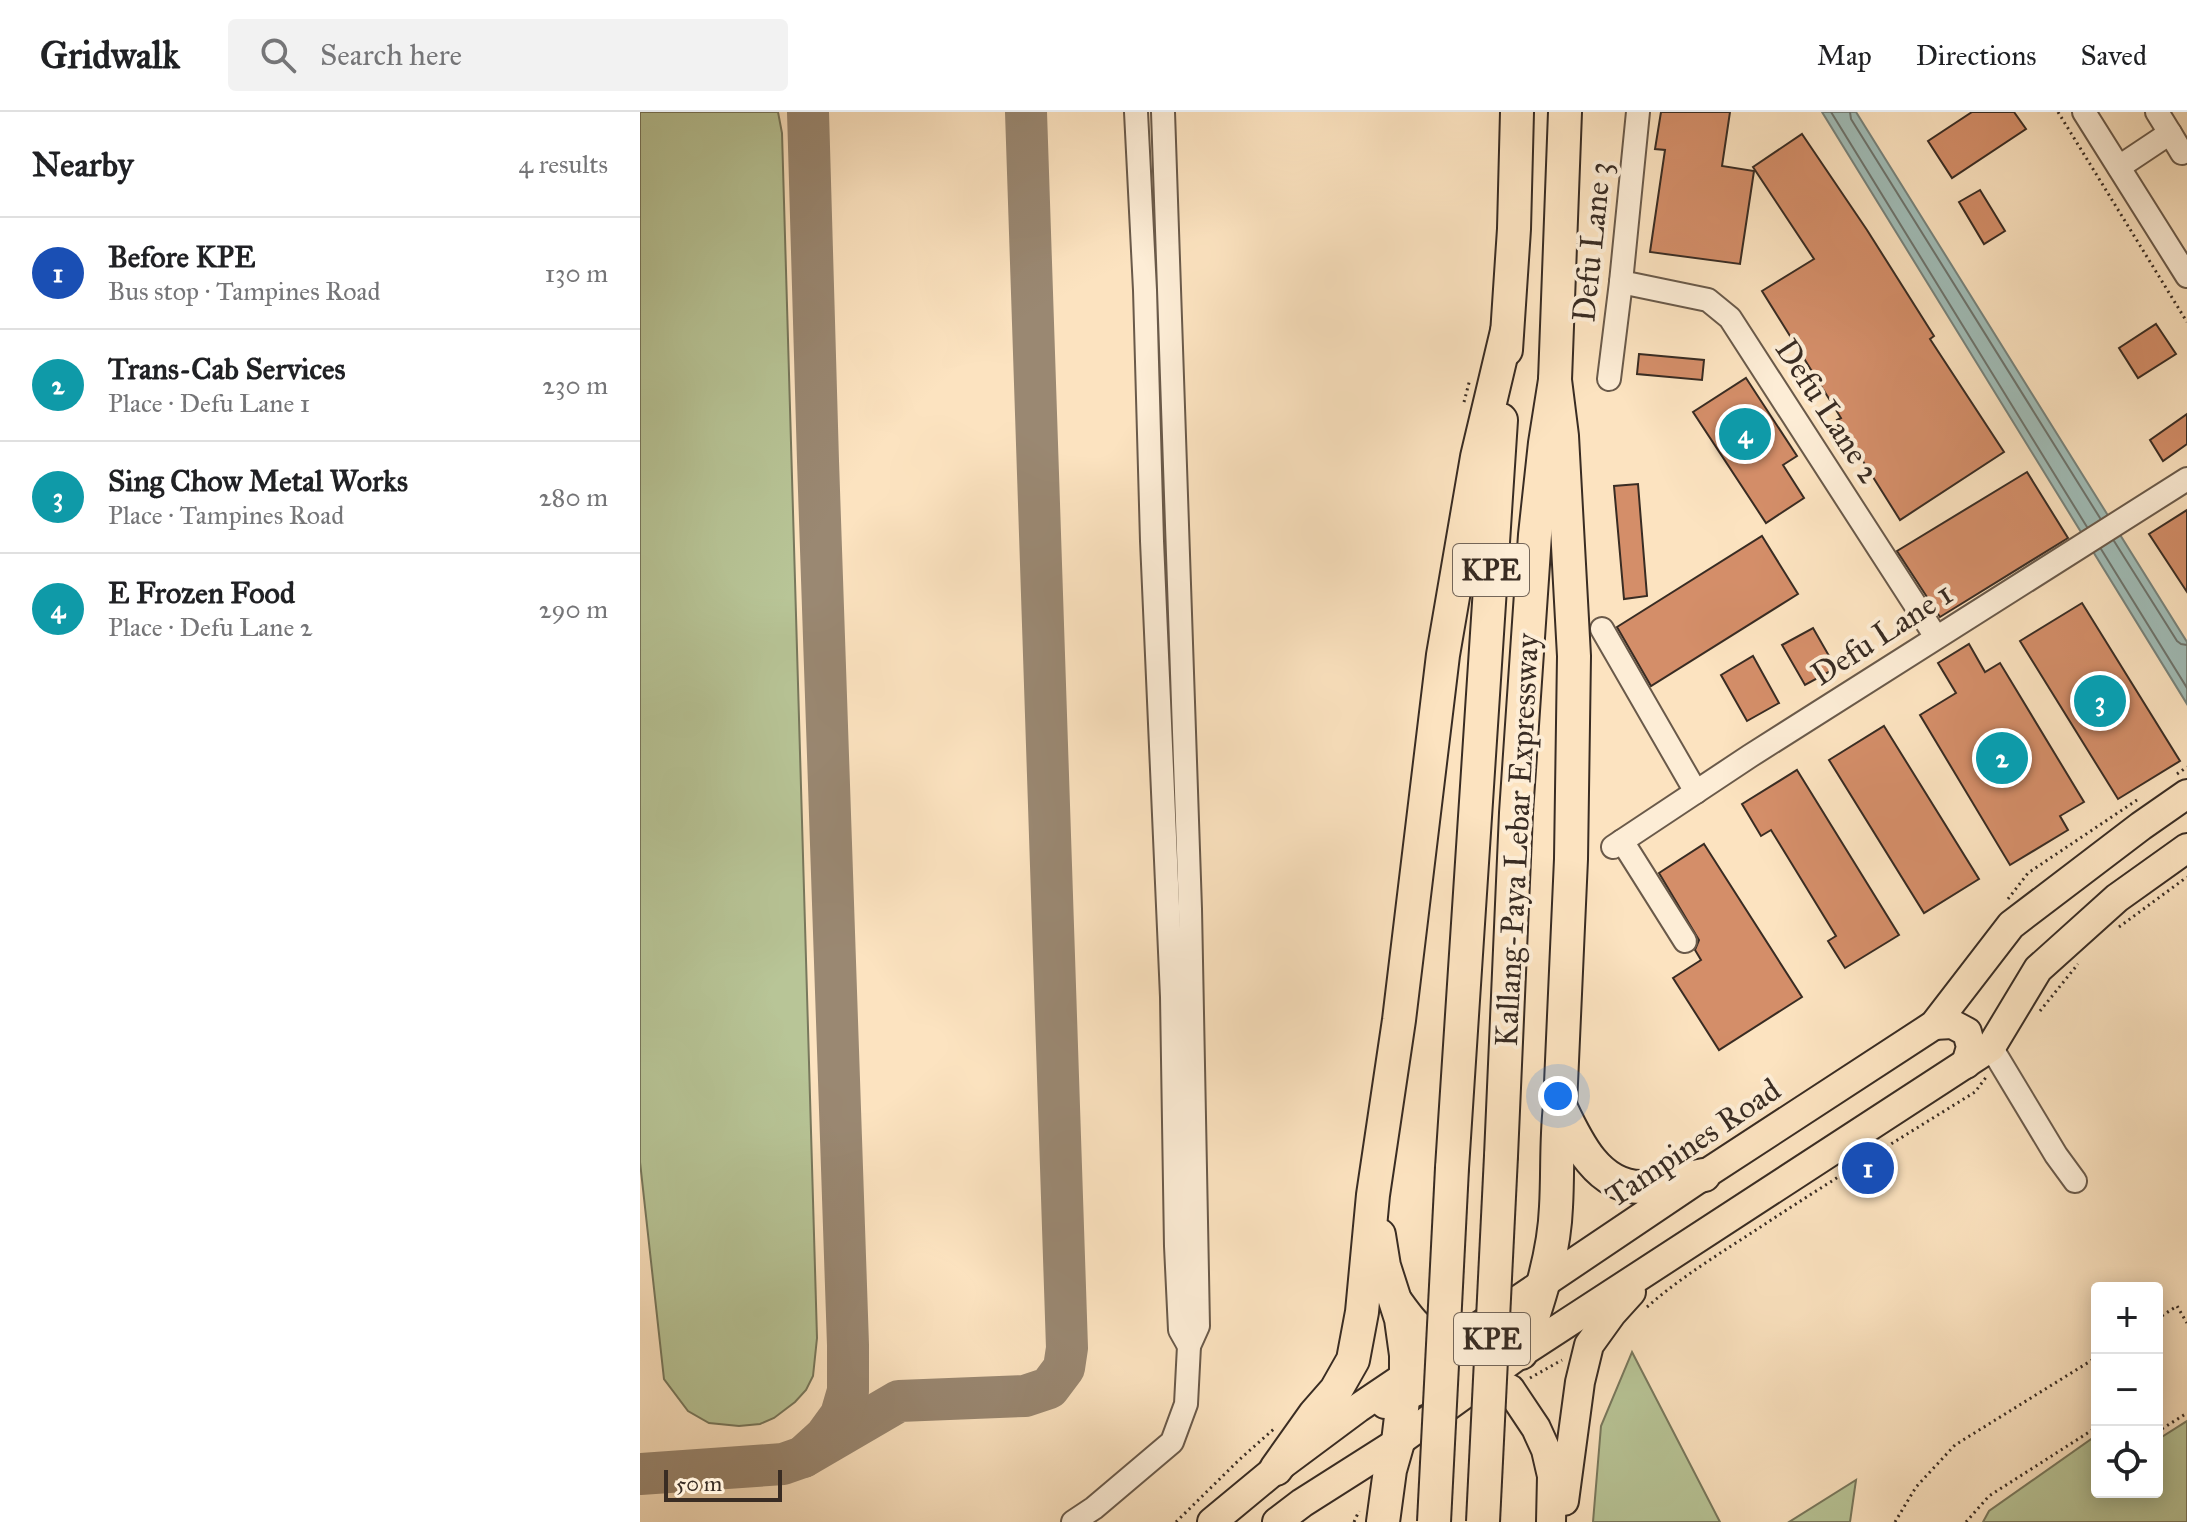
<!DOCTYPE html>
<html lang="en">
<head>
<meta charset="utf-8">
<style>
  :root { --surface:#fff; --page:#f2f2f2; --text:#202124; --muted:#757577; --line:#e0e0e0; --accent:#db2777 }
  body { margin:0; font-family:"IM FELL Great Primer",serif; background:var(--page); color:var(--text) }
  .controls { position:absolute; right:24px; bottom:24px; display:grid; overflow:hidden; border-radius:8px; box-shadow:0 4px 20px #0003 }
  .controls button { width:72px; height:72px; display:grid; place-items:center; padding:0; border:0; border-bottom:2px solid var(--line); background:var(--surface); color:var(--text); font:40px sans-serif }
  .scale { position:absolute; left:24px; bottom:20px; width:118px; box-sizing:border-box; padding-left:8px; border:4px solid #392c23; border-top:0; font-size:22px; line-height:28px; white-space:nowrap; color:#392c23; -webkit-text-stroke:6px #fdedd6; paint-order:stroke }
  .you { position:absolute; left:918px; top:984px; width:28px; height:28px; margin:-20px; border:6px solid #fff; border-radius:50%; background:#1a73e8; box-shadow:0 0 0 12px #1a73e833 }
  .badge { display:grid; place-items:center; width:52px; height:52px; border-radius:50%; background:var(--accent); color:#fff; font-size:26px; font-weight:700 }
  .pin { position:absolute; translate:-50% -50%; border:4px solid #fff; box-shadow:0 2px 8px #0006 }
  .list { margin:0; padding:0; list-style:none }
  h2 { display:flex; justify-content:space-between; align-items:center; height:104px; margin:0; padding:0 32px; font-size:34px }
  h2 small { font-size:26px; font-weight:400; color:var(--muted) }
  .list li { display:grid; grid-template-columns:52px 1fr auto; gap:24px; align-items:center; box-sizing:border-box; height:112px; padding:0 32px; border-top:2px solid var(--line) }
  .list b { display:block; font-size:30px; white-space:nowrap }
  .list p { margin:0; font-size:26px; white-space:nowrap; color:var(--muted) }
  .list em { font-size:26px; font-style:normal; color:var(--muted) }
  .icon { flex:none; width:44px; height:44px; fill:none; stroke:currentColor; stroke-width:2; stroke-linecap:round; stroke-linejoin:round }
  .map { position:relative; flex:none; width:1547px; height:1410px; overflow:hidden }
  header { display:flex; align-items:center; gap:48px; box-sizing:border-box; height:112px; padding:0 40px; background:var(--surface); border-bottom:2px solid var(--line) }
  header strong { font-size:38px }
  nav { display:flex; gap:44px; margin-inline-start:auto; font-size:28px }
  .search { width:560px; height:72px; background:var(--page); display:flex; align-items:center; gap:20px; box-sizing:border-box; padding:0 28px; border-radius:8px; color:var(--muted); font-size:30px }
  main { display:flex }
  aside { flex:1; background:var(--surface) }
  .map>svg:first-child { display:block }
  .green { fill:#b8c597; stroke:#78785d; stroke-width:2 }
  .water { fill:#a0bdb8; stroke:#77837c; stroke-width:2 }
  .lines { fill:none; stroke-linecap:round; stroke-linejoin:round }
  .shore { stroke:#6c746e; stroke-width:2 }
  .taxiway { stroke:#9a8872; stroke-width:42 }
  .building { fill:#d48e69; stroke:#392c23; stroke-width:2 }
  .minor-casing { stroke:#6a5a4a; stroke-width:26 }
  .major-casing { stroke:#392c23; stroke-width:32 }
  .highway-casing { stroke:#392c23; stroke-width:36 }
  .path { stroke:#392c23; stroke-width:3; stroke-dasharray:2 4; stroke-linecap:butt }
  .minor { stroke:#fdedd6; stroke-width:22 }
  .major { stroke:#fce3c0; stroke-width:28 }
  .highway { stroke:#fce3c0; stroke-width:32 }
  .highway-bridge-casing { stroke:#392c23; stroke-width:36; stroke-linecap:butt }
  .highway-bridge { stroke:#fce3c0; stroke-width:32 }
  .labels { text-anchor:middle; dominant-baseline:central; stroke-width:8; stroke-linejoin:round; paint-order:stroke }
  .shield { fill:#fdedd6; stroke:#746659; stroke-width:2 }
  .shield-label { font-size:30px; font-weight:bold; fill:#392c23 }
  .street-label { font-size:32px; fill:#392c23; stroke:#fdedd6 }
</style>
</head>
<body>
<header>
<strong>Gridwalk</strong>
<div class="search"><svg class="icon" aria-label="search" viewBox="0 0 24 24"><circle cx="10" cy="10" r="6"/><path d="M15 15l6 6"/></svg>Search here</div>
<nav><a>Map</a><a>Directions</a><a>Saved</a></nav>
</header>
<main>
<aside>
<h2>Nearby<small>4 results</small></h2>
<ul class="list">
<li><span class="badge" style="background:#1a4fb4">1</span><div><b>Before KPE</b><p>Bus stop · Tampines Road</p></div><em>130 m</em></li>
<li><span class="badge" style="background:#0f9aa8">2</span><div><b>Trans-Cab Services</b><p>Place · Defu Lane 1</p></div><em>230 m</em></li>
<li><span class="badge" style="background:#0f9aa8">3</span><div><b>Sing Chow Metal Works</b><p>Place · Tampines Road</p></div><em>280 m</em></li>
<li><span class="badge" style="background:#0f9aa8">4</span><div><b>E Frozen Food</b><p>Place · Defu Lane 2</p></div><em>290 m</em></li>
</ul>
</aside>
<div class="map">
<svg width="1547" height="1410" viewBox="0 0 1547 1410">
  <rect width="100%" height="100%" fill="#fce3c0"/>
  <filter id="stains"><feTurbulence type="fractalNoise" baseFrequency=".0025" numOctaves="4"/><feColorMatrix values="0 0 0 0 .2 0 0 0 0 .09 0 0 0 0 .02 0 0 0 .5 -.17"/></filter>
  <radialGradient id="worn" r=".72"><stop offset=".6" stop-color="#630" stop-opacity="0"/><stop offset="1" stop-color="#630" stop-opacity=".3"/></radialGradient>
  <g class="green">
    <polygon points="0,0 138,0 142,21 177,1226 173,1264 166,1278 155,1290 134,1306 120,1312 99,1314 69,1311 48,1299 24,1267 0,1050"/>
    <polygon points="992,1240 1080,1410 953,1410 961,1314"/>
    <polygon points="1547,1309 1547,1410 1343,1410 1349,1399 1457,1323 1457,1380 1517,1380 1517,1328"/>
    <polygon points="1216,1368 1210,1410 1149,1410"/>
  </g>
  <polygon class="water" points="1182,0 1216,0 1547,530 1547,592"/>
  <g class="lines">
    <g class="shore">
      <polyline points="1191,0 1447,415"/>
      <polyline points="1210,0 1211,7 1460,406"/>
      <polyline points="1474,429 1537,529 1541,532 1547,533"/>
      <polyline points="1461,437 1547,576"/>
    </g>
    <g class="taxiway">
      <polyline points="163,1345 259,1289 385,1284 409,1276 424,1256 427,1236 386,0"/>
      <polyline points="0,1362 143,1352 163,1345 185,1325 201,1303 208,1279 208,1233 178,349 168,0"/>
    </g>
  </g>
  <g class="building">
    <polygon points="1021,0 1090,0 1082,54 1114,59 1100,152 1010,140 1025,38 1015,37"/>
    <polygon points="1332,0 1374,0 1386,17 1312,66 1288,29"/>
    <polygon points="1162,22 1227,118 1294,224 1290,227 1364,340 1260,408 1197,308 1201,306 1122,179 1174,147 1113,55"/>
    <polygon points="1340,78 1365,119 1344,132 1319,90"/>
    <polygon points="1516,212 1536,242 1498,266 1479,236"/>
    <polygon points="999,242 1064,248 1062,268 997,262"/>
    <polygon points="1106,266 1157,344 1143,353 1164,386 1126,411 1053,300"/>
    <polygon points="1547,302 1547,332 1523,349 1510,328"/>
    <polygon points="1387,360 1428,426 1300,505 1257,439"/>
    <polygon points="998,372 1007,484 984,487 974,374"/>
    <polygon points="1547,398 1547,480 1509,422"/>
    <polygon points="1122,424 1158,482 1011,574 977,515"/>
    <polygon points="1442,491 1540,649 1478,687 1380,529"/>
    <polygon points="1173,516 1196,556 1165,573 1142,533"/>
    <polygon points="1329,532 1345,560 1360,551 1444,690 1420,704 1428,718 1370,753 1280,603 1316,581 1298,551"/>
    <polygon points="1113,544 1139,591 1107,609 1081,563"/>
    <polygon points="1244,614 1339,767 1284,801 1189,648"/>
    <polygon points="1157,658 1259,823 1205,856 1188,829 1196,824 1131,718 1121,724 1102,692"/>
    <polygon points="1064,732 1162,885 1079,938 1033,866 1061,848 1055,838 1059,828 1019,761"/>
  </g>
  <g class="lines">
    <defs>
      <g id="minor">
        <polyline points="496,0 505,178 512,429 532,885 536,1134 540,1218 549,1234"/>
        <polyline points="1444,0 1547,164"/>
        <polyline points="1530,21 1542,41"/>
        <polyline points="1479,55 1530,21 1517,0"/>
        <polyline points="981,170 1068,188 1090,206 1296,525"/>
        <polyline points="969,267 981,170 998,0"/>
        <polyline points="962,517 1056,680"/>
        <polyline points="982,729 1045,829"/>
        <polyline points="973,735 1110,644 1547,367"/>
        <polyline points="1351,935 1416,1043 1435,1069"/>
        <polyline points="433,1410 454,1396 532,1330 546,1292 549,1234 558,1214 550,797 523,0"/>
      </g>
      <g id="major">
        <polyline points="1294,913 1312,912 1327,920 1331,935 1326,952"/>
        <polyline points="745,1292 794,1272 824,1266 845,1267 870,1277 896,1316 906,1338 912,1364 911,1410"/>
        <polyline points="924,1389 940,1270 949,1233 972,1201 991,1180"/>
        <polyline points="572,1410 636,1357 718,1296 1064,1063 1294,913 1371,813 1501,714 1547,682"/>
        <polyline points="637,1410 662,1391 758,1330 881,1241 1351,935 1398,857 1477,786 1547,736"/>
      </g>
      <g id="highway">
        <polyline points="866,238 874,117 877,0"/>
        <path d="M920,994C936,1028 957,1075 1001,1075C1021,1075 1044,1067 1064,1063"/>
        <polyline points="861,1044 876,701 895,423 905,331 915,268 925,0"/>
        <polyline points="812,1056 861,308"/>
        <polyline points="739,1123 744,1154 761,1207 766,1243 766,1263 758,1330 750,1358 743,1410"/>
        <path d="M757,1191C767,1205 777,1219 793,1227C818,1240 853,1241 881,1241C897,1193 914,1146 916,1095C918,1061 916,1028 920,994L931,747L934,544L922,324L915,268"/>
        <polyline points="636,1357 675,1302 696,1278 713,1248 722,1200 733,1083 759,908 803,543 837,345 867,219"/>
      </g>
    </defs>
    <use href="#minor" class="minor-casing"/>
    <use href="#major" class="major-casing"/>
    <use href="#highway" class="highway-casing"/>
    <g class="path">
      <polyline points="1418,0 1547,210"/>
      <polyline points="824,290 830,267"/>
      <polyline points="1537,662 1547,655"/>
      <polyline points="1368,787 1388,761 1497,688"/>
      <polyline points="1479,815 1547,765"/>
      <polyline points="1400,899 1438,852"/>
      <polyline points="1054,1040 1105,1008"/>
      <path d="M1007,1195C1042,1164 1084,1139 1122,1114C1192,1068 1264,1024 1335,980L1347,964"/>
      <polyline points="1517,1207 1537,1194 1547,1211"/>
      <polyline points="890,1266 922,1248"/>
      <polyline points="1517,1320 1547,1301"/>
      <polyline points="536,1410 600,1347 635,1316"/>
      <polyline points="714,1410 719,1399"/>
      <polyline points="1255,1410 1276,1375 1315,1333 1457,1245"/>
      <polyline points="1326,1410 1349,1384 1457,1315"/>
    </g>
    <use href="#minor" class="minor"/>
    <use href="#major" class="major"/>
    <use href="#highway" class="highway"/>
    <defs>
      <g id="highway-bridge">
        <polyline points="794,1410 812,1056"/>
        <polyline points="843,1410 861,1044"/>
      </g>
    </defs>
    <use href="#highway-bridge" class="highway-bridge-casing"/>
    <use href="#highway-bridge" class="highway-bridge"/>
  </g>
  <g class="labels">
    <g class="shield">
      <rect x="813" y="432" width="76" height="52" rx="6"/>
      <rect x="814" y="1201" width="76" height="52" rx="6"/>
    </g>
    <g class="shield-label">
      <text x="851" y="458">KPE</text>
      <text x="852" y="1227">KPE</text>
    </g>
    <g class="street-label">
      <text transform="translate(952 130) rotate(-84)">Defu Lane 3</text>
      <text transform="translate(1188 299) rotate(57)">Defu Lane 2</text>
      <text transform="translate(1242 522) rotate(-33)">Defu Lane 1</text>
      <text transform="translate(877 728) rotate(-87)">Kallang-Paya Lebar Expressway</text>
      <text transform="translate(1053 1031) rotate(-34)">Tampines Road</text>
    </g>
  </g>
  <rect width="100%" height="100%" filter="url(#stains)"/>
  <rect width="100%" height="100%" fill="url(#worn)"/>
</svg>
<div class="controls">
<button>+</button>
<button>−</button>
<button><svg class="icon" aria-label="locate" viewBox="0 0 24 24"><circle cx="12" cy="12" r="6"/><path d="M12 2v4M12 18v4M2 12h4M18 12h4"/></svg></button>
</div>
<div class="scale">50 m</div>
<div class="you"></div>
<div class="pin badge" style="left:1228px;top:1056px;background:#1a4fb4">1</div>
<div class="pin badge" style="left:1362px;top:646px;background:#0f9aa8">2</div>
<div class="pin badge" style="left:1460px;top:589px;background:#0f9aa8">3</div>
<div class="pin badge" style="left:1105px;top:322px;background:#0f9aa8">4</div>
</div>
</main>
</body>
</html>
